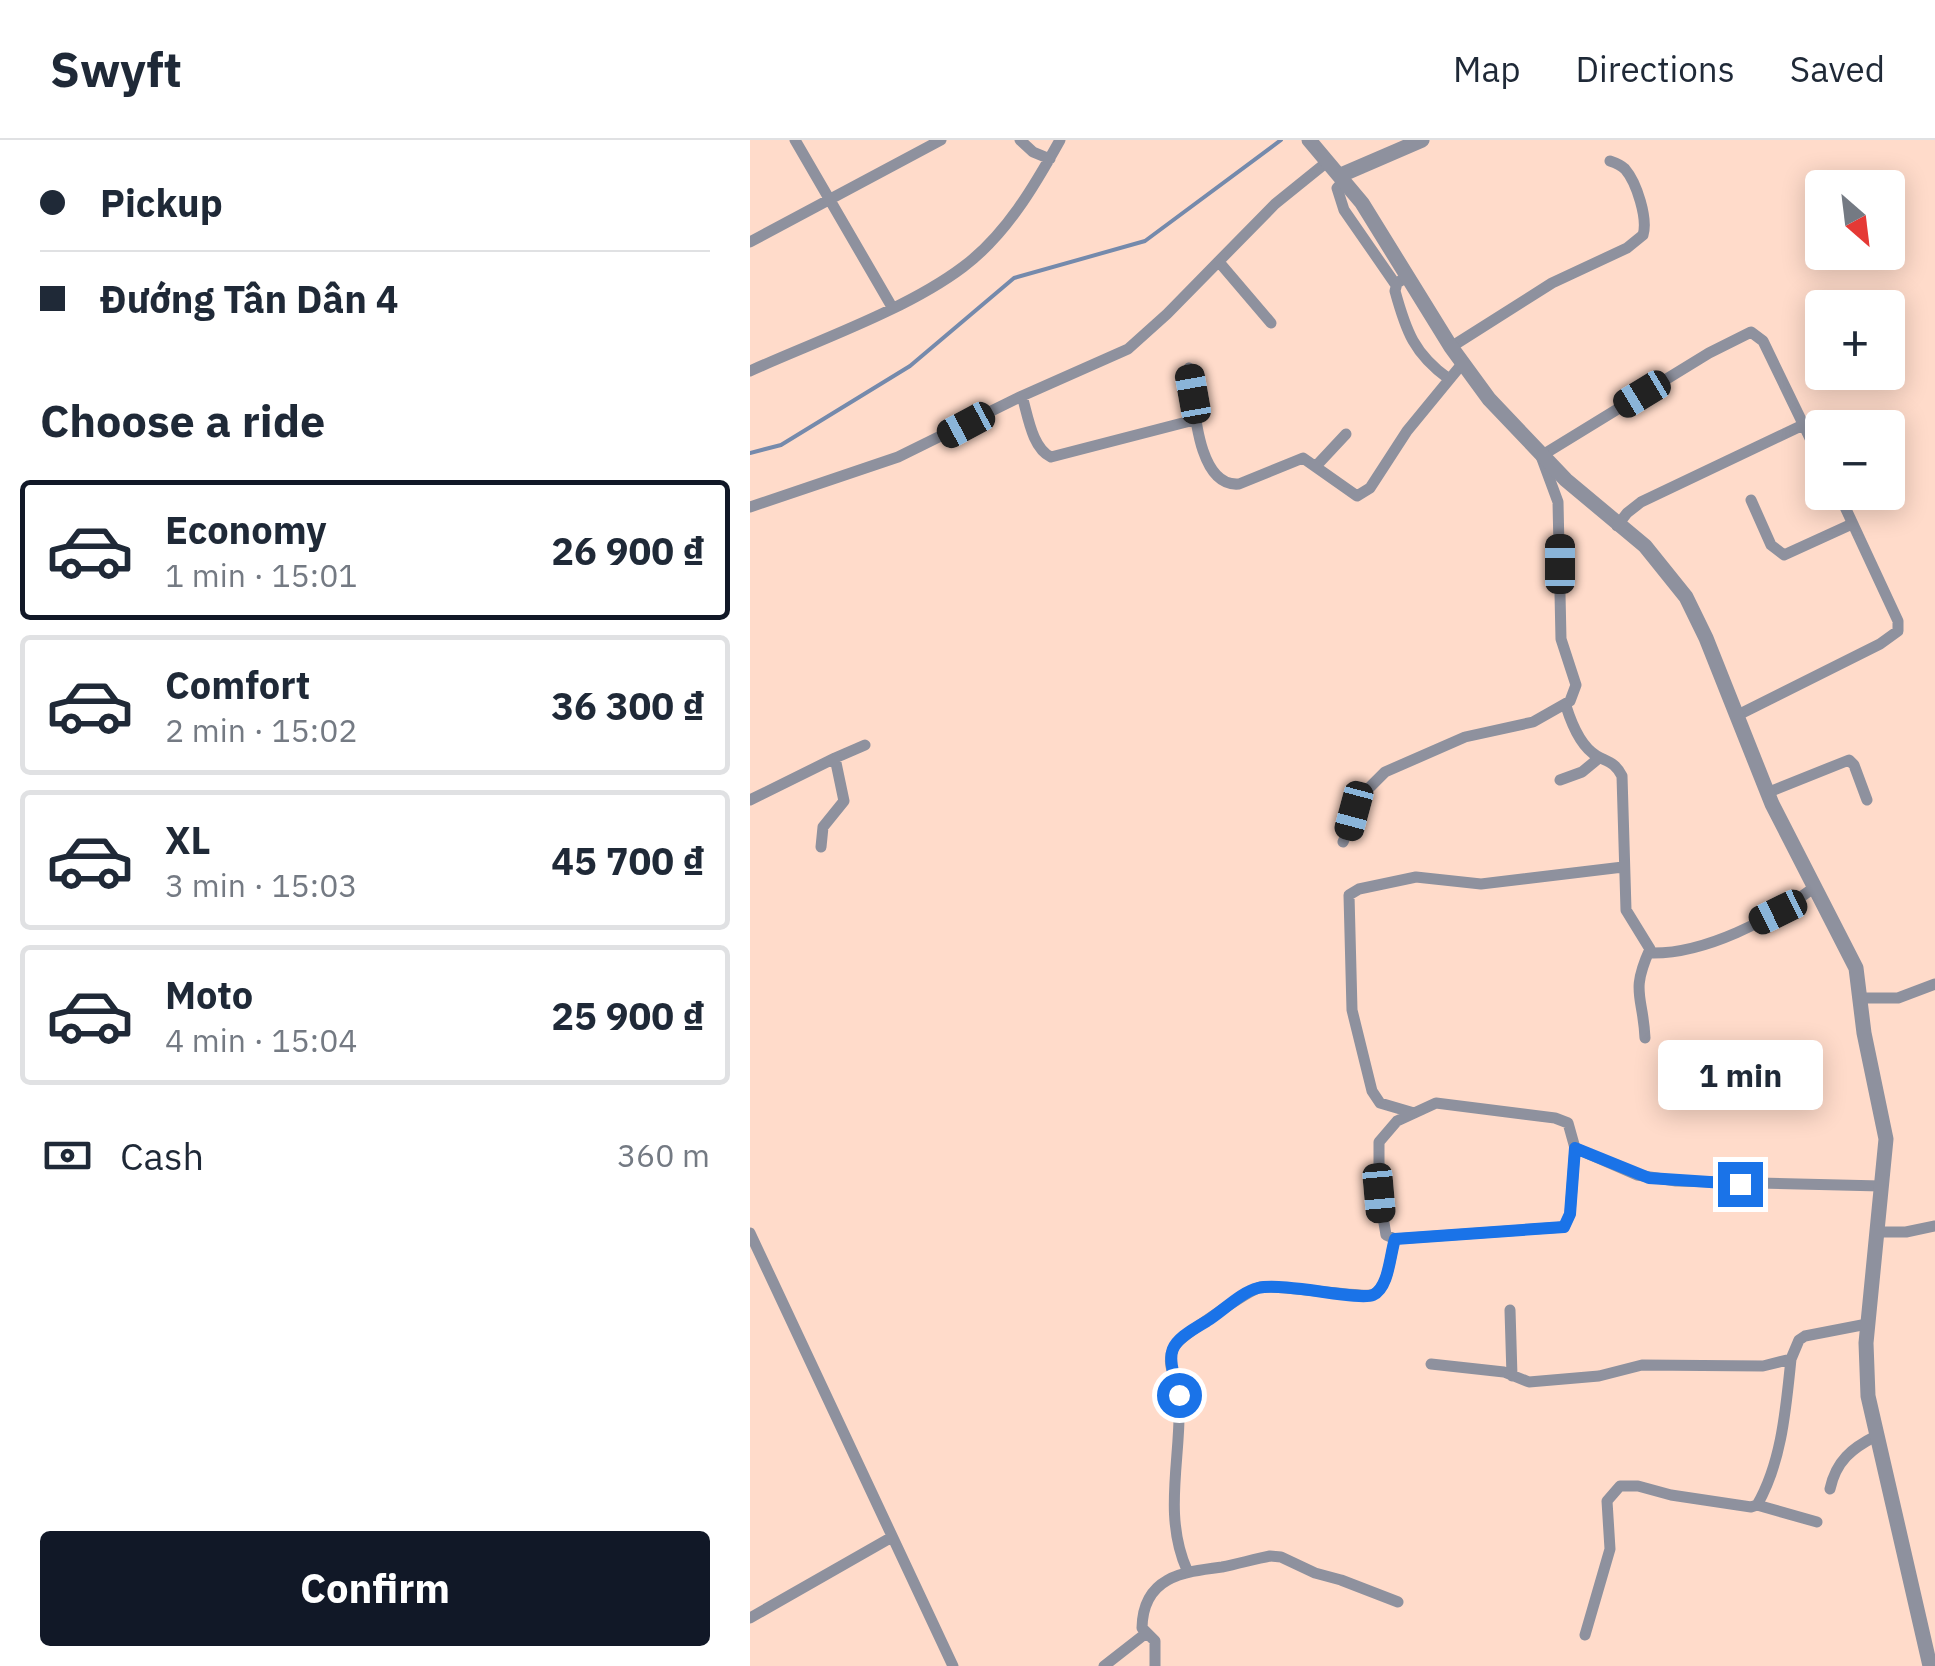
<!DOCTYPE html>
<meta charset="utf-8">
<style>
body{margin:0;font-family:"IBM Plex Sans",sans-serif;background:#f6f6f7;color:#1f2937;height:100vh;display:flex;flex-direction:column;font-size:38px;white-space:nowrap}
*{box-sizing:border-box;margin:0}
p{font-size:32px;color:#747a83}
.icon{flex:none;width:55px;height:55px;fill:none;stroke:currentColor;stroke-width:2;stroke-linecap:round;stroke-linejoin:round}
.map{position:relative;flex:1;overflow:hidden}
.drawer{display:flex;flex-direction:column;background:#fff;width:750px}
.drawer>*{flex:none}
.banner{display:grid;align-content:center;height:220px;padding:0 40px;background:#fff}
.needle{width:65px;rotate:152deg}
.buttons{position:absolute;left:1055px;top:30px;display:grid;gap:20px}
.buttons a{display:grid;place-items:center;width:100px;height:100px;border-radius:10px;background:#fff;box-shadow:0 5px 25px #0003;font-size:50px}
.end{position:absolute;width:45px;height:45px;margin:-22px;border:12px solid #1a73e8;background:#fff;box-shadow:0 0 0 5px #fff}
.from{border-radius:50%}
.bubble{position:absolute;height:70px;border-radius:10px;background:#fff;box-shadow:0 5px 25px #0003;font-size:32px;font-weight:700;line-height:70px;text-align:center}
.car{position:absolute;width:30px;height:60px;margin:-30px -15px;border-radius:12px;box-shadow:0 0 8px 2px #0007;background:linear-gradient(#222 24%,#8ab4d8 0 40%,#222 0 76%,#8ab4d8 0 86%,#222 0)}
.banner b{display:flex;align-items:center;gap:35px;height:95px;font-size:38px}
.banner b+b{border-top:2px solid #e0e1e3}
.banner i{width:25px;height:25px;background:#1f2937}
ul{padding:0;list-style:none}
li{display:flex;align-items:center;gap:30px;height:140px;margin:0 20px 15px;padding:0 20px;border:5px solid #e0e1e3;border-radius:10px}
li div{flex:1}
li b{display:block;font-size:38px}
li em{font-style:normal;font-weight:700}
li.on{border-color:#111827}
li>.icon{width:90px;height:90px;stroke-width:1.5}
h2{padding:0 40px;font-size:45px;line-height:120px}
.pay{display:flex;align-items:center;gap:25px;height:110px;padding:0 40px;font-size:38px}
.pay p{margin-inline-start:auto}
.primary-button{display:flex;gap:20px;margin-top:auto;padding:20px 40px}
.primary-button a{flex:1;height:115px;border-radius:10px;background:#111827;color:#fff;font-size:40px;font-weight:700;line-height:115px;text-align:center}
header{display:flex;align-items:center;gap:60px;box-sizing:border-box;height:140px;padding:0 50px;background:#fff;border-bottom:2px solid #e0e1e3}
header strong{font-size:48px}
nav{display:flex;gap:55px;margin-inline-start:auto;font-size:35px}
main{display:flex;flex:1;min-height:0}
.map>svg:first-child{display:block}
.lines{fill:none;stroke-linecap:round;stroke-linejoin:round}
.stream{stroke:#758aac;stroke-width:4}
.minor{stroke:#8e919e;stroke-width:11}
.tertiary{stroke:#8e919e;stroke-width:15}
.route{stroke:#1a73e8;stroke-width:12}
</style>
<header>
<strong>Swyft</strong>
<nav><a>Map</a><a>Directions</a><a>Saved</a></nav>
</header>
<main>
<section class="drawer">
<div class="banner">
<b><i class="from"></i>Pickup</b>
<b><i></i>Đướng Tân Dân 4</b>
</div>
<h2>Choose a ride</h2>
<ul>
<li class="on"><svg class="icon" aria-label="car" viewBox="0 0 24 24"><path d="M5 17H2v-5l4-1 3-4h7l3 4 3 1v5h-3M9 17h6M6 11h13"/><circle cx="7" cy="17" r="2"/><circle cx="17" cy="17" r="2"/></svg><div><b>Economy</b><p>1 min · 15:01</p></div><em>26 900 ₫</em></li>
<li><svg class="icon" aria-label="car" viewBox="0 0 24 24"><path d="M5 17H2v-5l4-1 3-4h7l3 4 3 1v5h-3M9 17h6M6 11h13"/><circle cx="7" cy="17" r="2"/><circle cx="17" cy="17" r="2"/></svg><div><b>Comfort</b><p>2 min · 15:02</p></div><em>36 300 ₫</em></li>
<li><svg class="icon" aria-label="car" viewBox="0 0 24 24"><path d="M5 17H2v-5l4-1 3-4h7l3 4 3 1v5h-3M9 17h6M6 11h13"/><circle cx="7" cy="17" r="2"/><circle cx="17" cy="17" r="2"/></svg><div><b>XL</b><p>3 min · 15:03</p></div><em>45 700 ₫</em></li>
<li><svg class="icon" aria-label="car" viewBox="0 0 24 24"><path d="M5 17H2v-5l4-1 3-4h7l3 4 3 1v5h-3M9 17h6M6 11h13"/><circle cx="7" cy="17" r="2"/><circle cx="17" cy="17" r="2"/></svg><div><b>Moto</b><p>4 min · 15:04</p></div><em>25 900 ₫</em></li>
</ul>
<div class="pay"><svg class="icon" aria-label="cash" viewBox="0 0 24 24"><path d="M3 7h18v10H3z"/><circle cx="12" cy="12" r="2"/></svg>Cash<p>360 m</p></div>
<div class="primary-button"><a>Confirm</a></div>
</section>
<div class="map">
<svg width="1185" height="1526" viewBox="0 0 1185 1526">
<rect width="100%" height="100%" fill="#ffdbca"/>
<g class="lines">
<!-- stream -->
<path class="stream" d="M0,313l31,-8 129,-79 104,-88 131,-37 136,-101"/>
<!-- minor -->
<path class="minor" d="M45,0l97,167
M270,0l13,12 17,7
M594,40l-7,8 7,22 52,75
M0,102l191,-102
M469,122l52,61
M658,136l-11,7 -2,8c11,40 19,63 54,88
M701,207l101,-64 75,-35 16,-13c5,-16 -6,-52 -18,-66 -4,-4 -9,-6 -15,-8
M439,228c5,32 7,120 50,116l64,-26 54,38 13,-8 37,-57 55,-67
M0,231c66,-30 156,-61 213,-104 43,-32 72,-82 97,-127
M272,256c6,20 10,52 29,61l147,-38
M567,325l29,-31
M1001,360l20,45 13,10 68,-31
M0,367l148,-50 124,-61 106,-47 39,-35 108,-110 52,-42
M867,386l10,-13 14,-11 162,-77
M816,566c5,16 15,41 31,50 11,6 18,6 25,20l4,134 24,39c-20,44 -7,46 -5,89
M988,575l142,-71 18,-13v-10l-60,-129
M85,618l30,-13
M810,640l22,-8 17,-14
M1019,652l80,-32 5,5 13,35
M0,660l85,-42 9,43 -21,26 -2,20
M593,702l22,-50 20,-20 80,-35 68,-15 37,-21 6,-16 -15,-46 -3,-137 -17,-46 168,-103 42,-21 12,9 59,122
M899,813c55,2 123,-34 166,-66
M1111,858h37l37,-14
M686,963l119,15 13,5 7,25 -5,66 -6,13 -169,12 -9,-4 -7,-42v-51l18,-21z
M664,973l-34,-10 -8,-12 -20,-81 -3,-115 10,-6 57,-12 65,7 142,-17
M825,1008l62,27 39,6 205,5
M1127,1092h29l29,-6
M0,1093l203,433
M760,1170l2,66
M681,1224l73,8 25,10 70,-6 43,-11 121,1 28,-7 8,-19 6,-4 62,-12
M1080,1349c6,-28 22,-41 46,-53
M1007,1365l60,17
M437,1430c-25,-56 -5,-114 -8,-173 -1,-19 -15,-31 -5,-50 5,-10 77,-58 87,-60 21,-2 105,12 113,7 15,-7 16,-40 21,-55
M0,1478l142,-81
M835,1495l25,-86 -3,-48 13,-15h18l33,9 80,12 6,-2c25,-43 29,-98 34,-146
M354,1526l41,-32
M405,1526v-25l-13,-13c1,-51 40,-56 80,-61 16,-3 32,-8 48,-11l11,1 34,16 26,7 57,22"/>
<!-- tertiary -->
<path class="tertiary" d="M559,0l53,63 89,144 38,52 77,81 79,66 41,51 20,41 66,166 84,164 8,65 22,106 -20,204 2,53 62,270
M591,35l81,-35"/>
</g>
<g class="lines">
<!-- route -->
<path class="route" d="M429,1255c-12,-45 -15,-49 28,-74 16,-10 34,-29 51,-33 26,-6 101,13 115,7 16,-7 17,-41 22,-56l169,-12 6,-13 5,-66 74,30 91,6"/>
</g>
</svg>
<div class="buttons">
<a><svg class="needle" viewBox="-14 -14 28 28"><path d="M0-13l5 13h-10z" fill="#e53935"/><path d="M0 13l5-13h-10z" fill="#747a83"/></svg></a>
<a>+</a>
<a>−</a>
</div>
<i class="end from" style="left:429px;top:1255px"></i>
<i class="end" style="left:990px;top:1044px"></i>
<div class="bubble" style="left:908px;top:900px;width:165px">1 min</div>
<i class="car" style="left:443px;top:254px;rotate:350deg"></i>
<i class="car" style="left:892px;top:254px;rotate:239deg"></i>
<i class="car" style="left:216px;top:285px;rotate:242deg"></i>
<i class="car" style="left:810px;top:424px;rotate:0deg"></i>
<i class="car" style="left:604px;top:671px;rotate:195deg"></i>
<i class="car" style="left:1028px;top:772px;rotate:244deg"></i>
<i class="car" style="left:629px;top:1053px;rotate:175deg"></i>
</div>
</main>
